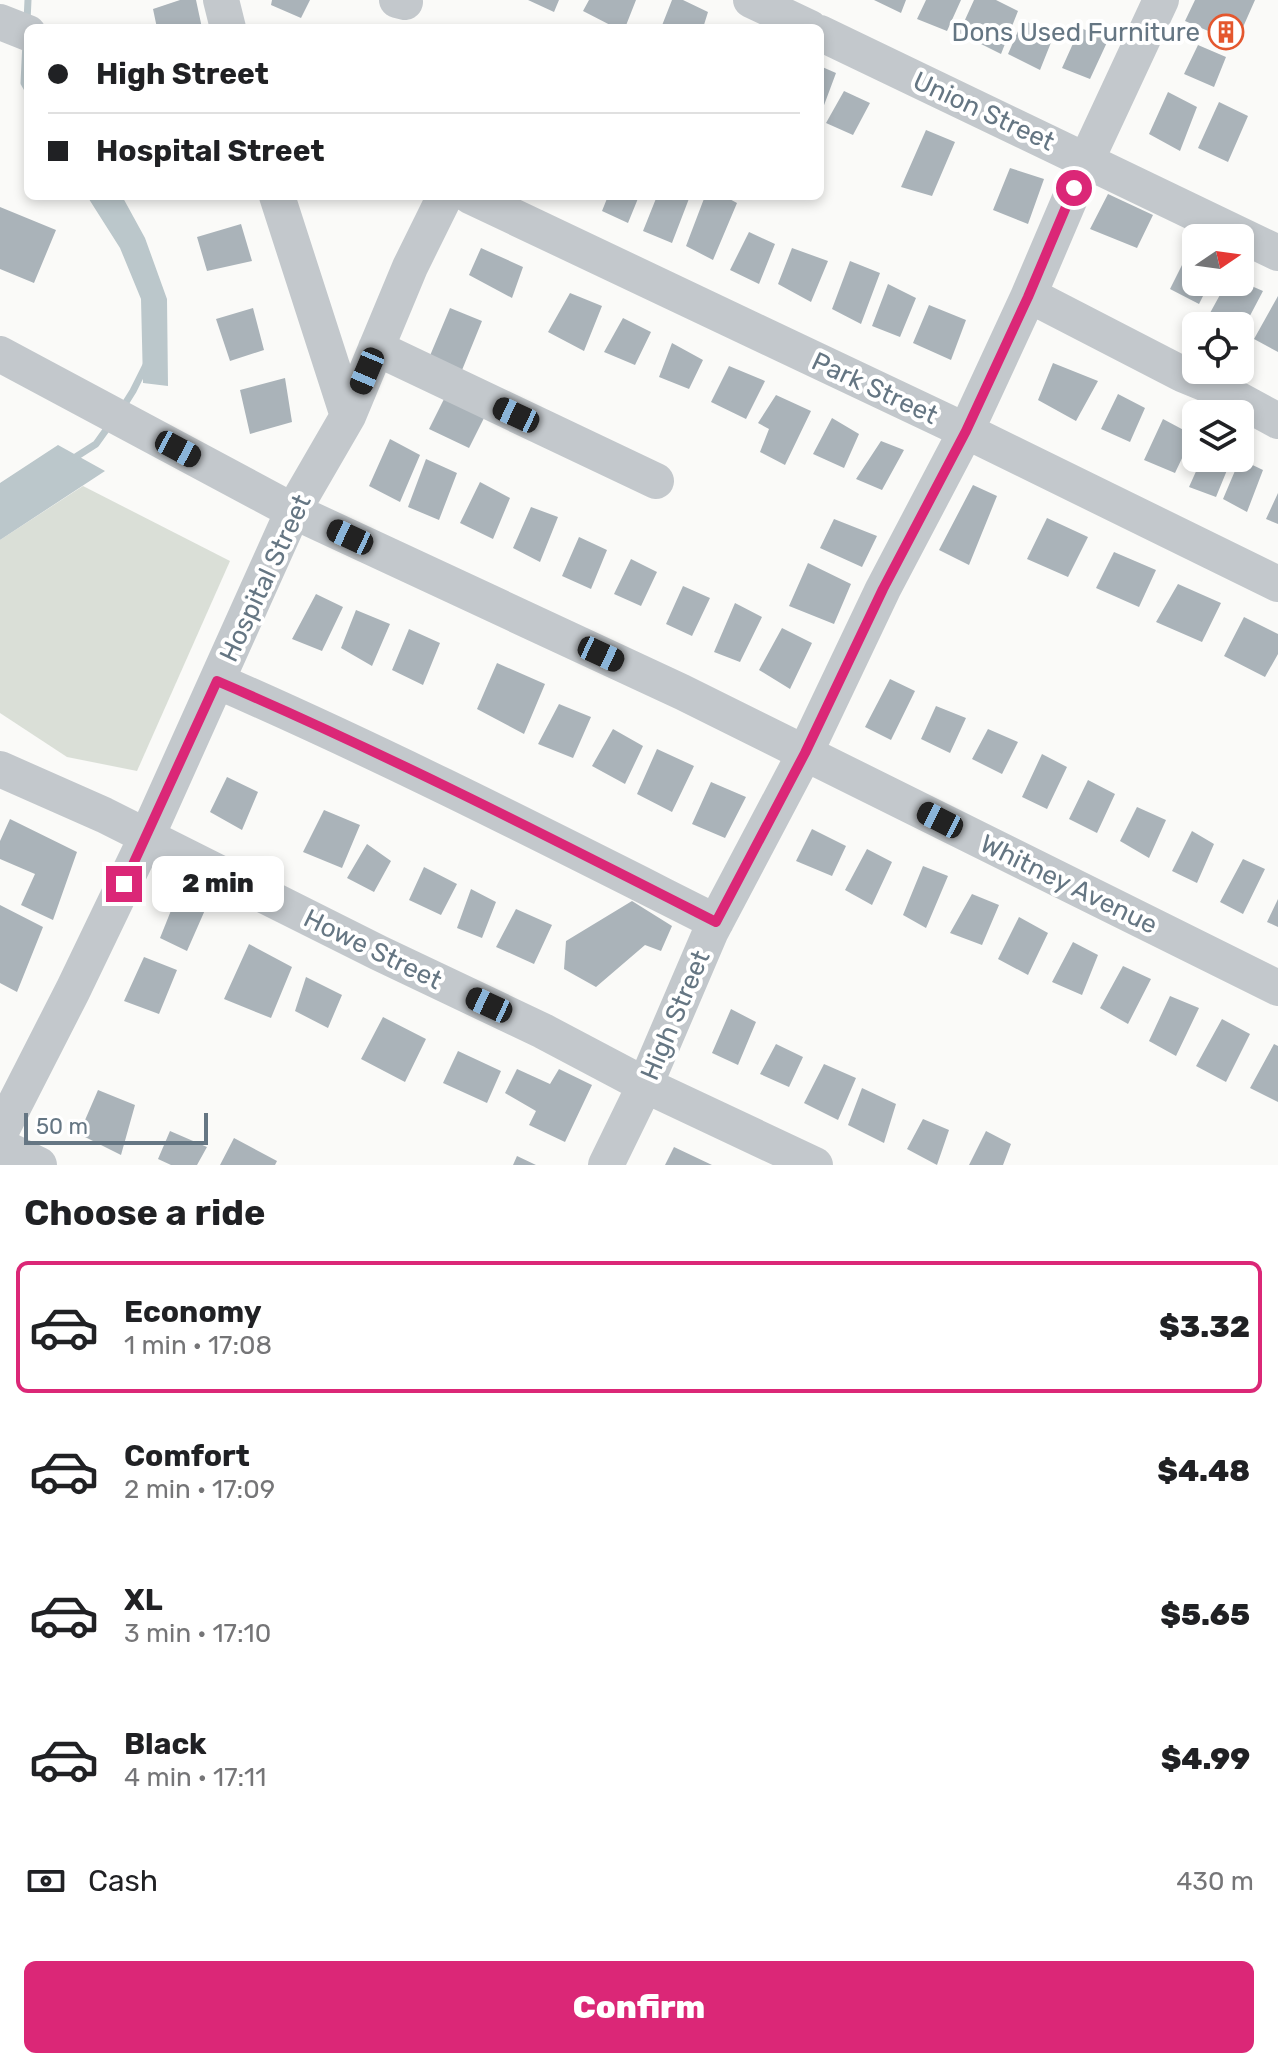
<!DOCTYPE html>
<meta charset="utf-8">
<style>
body{margin:0;font-family:Rubik,sans-serif;background:#f2f2f2;color:#202124;height:100vh;display:flex;flex-direction:column;font-size:30px;white-space:nowrap}
*{box-sizing:border-box;margin:0}
p{font-size:26px;color:#757577}
.icon{flex:none;width:44px;height:44px;fill:none;stroke:currentColor;stroke-width:2;stroke-linecap:round;stroke-linejoin:round}
.map{position:relative;height:1165px;overflow:hidden}
.side{display:flex;flex-direction:column;background:#fff;flex:1}
.side>*{flex:none}
.top-card{position:absolute;left:24px;top:24px;width:800px;height:176px;border-radius:12px;box-shadow:0 4px 12px #0003;display:grid;align-content:center;height:176px;padding:0 24px;background:#fff}
.needle{width:52px;rotate:77deg}
.fabs{position:absolute;left:1182px;top:224px;display:grid;gap:16px}
.fabs a{display:grid;place-items:center;width:72px;height:72px;border-radius:12px;background:#fff;box-shadow:0 4px 12px #0003;font-size:40px}
.scale{position:absolute;left:24px;bottom:20px;width:184px;box-sizing:border-box;padding-left:8px;border:4px solid #657683;border-top:0;font-size:22px;line-height:28px;white-space:nowrap;color:#657683;-webkit-text-stroke:6px #fff;paint-order:stroke}
.end{position:absolute;width:36px;height:36px;margin:-18px;border:10px solid #db2777;background:#fff;box-shadow:0 0 0 4px #fff}
.from{border-radius:50%}
.bubble{position:absolute;height:56px;border-radius:12px;background:#fff;box-shadow:0 4px 12px #0003;font-size:26px;font-weight:800;line-height:56px;text-align:center}
.car{position:absolute;width:24px;height:48px;margin:-24px -12px;border-radius:10px;box-shadow:0 0 6px 2px #0007;background:linear-gradient(#222 24%,#8ab4d8 0 40%,#222 0 76%,#8ab4d8 0 86%,#222 0)}
.top-card b{display:flex;align-items:center;gap:28px;height:76px;font-size:30px}
.top-card b+b{border-top:2px solid #e0e0e0}
.top-card i{width:20px;height:20px;background:#202124}
ul{padding:0;list-style:none}
li{display:flex;align-items:center;gap:24px;height:132px;margin:0 16px 12px;padding:0 8px;border:4px solid transparent;border-radius:12px}
li div{flex:1}
li b{display:block;font-size:30px}
li em{font-style:normal;font-weight:800}
li.selected{border-color:#db2777}
li>.icon{width:72px;height:72px;stroke-width:1.5}
h2{padding:0 24px;font-size:36px;line-height:96px}
.pay{display:flex;align-items:center;gap:20px;height:88px;padding:0 24px;font-size:30px}
.pay p{margin-inline-start:auto}
.cta{display:flex;gap:16px;margin-top:auto;padding:16px 24px}
.cta a{flex:1;height:92px;border-radius:12px;background:#db2777;color:#fff;font-size:32px;font-weight:800;line-height:92px;text-align:center}
.map>svg:first-child{display:block}
.green{fill:#dadfd7}
.water{fill:#bbc7cb}
.lines{fill:none;stroke-linecap:round;stroke-linejoin:round}
.stream{stroke:#bbc7cb;stroke-width:7}
.building{fill:#aab3b9}
.minor{stroke:#c3c8cc;stroke-width:36}
.route{stroke:#db2777;stroke-width:10}
.labels{text-anchor:middle;stroke-width:8;stroke-linejoin:round;paint-order:stroke}
.poi-label{font-size:26px;fill:#657683;stroke:#fff;text-anchor:end}
.street-label{font-size:26px;fill:#657683;stroke:#fff}
</style>
<div class="map">
<svg width="1278" height="1165" viewBox="0 0 1278 1165">
<rect width="100%" height="100%" fill="#fafaf8"/>
<!-- green -->
<path class="green" d="M83,486l147,75 -93,210 -70,-14 -67,-44v-173z"/>
<!-- water -->
<path class="water" d="M87,196h35l23,42 22,61 1,87 -25,-3 -2,-84 -21,-51z
M58,445l47,26 -105,69v-57z"/>
<g class="lines">
<!-- stream -->
<path class="stream" d="M27,21l1,-21
M26,42l-2,41 4,7
M123,407l10,-16 13,-26
M71,460l25,-16 15,-21"/>
</g>
<!-- building -->
<path class="building" d="M180,0h16l6,28h-45l-4,-19z
M272,0h38l-9,18 -30,-13z
M528,0h31l-5,12z
M589,0h47l-11,28h-9l-33,-17z
M672,0h11l25,12 -5,16h-42z
M874,0h32l-5,13z
M926,0h35l-14,31 -30,-12z
M974,0h22l22,11 -17,43 -42,-21z
M1195,0h60l-19,43 -51,-22z
M1023,20l31,15 -14,35 -32,-16z
M1080,28l29,10 -19,41 -28,-11z
M1198,45l28,12 -12,30 -30,-13z
M820,66l16,7 -16,43z
M844,91l26,12 -17,32 -27,-12z
M1168,92l29,15 -17,44 -31,-17z
M1219,102l29,14 -20,46 -30,-14z
M926,130l29,12 -23,54 -31,-9z
M1010,168l34,11 -16,45 -35,-14z
M1108,194l45,21 -16,33 -47,-19z
M608,196h31l-11,27 -26,-12z
M657,196h33l-18,47 -29,-12z
M705,196h19l13,7 -24,57 -27,-14z
M0,207l56,23 -22,53 -34,-14z
M241,224l11,37 -45,10 -10,-34z
M749,232l26,12 -16,40 -29,-14z
M481,248l42,19 -11,31 -43,-23z
M792,248l36,13 -17,41 -33,-18z
M1187,255l9,4v23h14l-11,22 -29,-15z
M850,261l30,12 -19,51 -29,-15z
M1240,281l23,10 -20,38 -3,-3h-4l-26,-13 17,-31z
M888,284l28,14 -16,39 -28,-11z
M570,293l32,13 -18,45 -36,-19z
M1278,296v56l-24,-13z
M929,305l37,15 -15,40 -38,-17z
M253,308l11,42 -34,11 -14,-42z
M450,308l32,13 -22,54 -31,-17z
M623,318l28,14 -16,33 -31,-13z
M672,343l31,17 -14,29 -30,-12z
M1053,363l45,18 -22,40 -38,-21z
M729,366l36,15 -19,38 -35,-17z
M285,378l7,44 -42,12 -10,-44z
M1118,394l27,14 -15,34 -29,-13z
M776,395l35,16 -26,54 -25,-13 9,-23 -11,-6z
M445,397l40,19 -16,32 -40,-19z
M832,418l27,16 -15,34 -31,-14z
M1163,419l30,16 -18,38 -31,-13z
M390,439l30,16 -20,47 -31,-16z
M881,441l23,9 -22,40 -26,-11z
M1202,458h30l-16,39 -27,-10z
M426,459l31,14 -18,47 -31,-13z
M1240,459l23,11 -16,42 -24,-13z
M480,482l30,16 -17,41 -33,-16z
M973,485l24,11 -28,69 -30,-15z
M1278,493v31l-12,-5z
M531,507l27,10 -18,45 -27,-14z
M1047,518l41,19 -20,40 -41,-18z
M834,519l43,17 -15,31 -42,-19z
M579,537l28,13 -16,39 -29,-13z
M1114,552l42,18 -17,37 -43,-19z
M631,559l26,13 -16,34 -27,-12z
M808,563l43,21 -17,40 -45,-18z
M1178,584l43,19 -19,39 -46,-20z
M683,586l27,12 -18,38 -26,-12z
M316,594l27,13 -21,44 -30,-12z
M735,603l27,14 -22,45 -26,-10z
M356,610l34,14 -18,42 -31,-18z
M1244,617l34,17v20l-13,23 -41,-21z
M782,628l30,15 -22,46 -31,-19z
M409,629l31,14 -17,42 -31,-15z
M497,663l48,21 -21,50 -47,-25z
M890,679l25,12 -24,49 -26,-13z
M559,704l32,13 -18,41 -35,-14z
M936,706l30,12 -16,35 -29,-14z
M613,729l30,17 -18,38 -33,-18z
M988,729l30,13 -16,32 -30,-15z
M657,749l37,17 -22,46 -35,-18z
M1042,754l25,13 -20,42 -25,-12z
M227,777l31,15 -16,38 -32,-18z
M1088,780l27,14 -18,39 -28,-14z
M711,782l35,15 -21,41 -33,-14z
M1137,807l29,13 -17,38 -29,-17z
M324,810l36,15 -18,43 -39,-16z
M10,819l67,33 -24,68 -32,-15 14,-31 -35,-15v-18z
M812,829l34,17 -14,30 -36,-15z
M1192,831l22,13 -17,39 -25,-12z
M367,844l24,17 -17,31 -27,-14z
M867,849l25,13 -20,43 -27,-15z
M1243,859l22,10 -22,45 -23,-12z
M923,866l25,10 -22,52 -23,-13z
M424,867l33,17 -16,31 -32,-15z
M471,889l25,13 -14,36 -25,-10z
M972,894l27,11 -17,40 -32,-12z
M176,898l29,12 -18,41 -27,-13z
M1278,899v28l-11,-5z
M632,901l40,25 -11,25 -16,-6 -49,42 -32,-18 2,-28z
M0,905l43,22 -26,65 -17,-9z
M516,909l36,16 -18,39 -38,-17z
M1019,917l29,16 -20,42 -30,-16z
M1073,942l25,13 -16,40 -30,-13z
M249,944l43,23 -21,51 -47,-19z
M144,957l33,13 -18,44 -35,-13z
M1123,966l28,13 -23,45 -28,-16z
M306,977l36,18 -14,33 -33,-17z
M1170,996l29,12 -23,48 -27,-15z
M731,1009l25,13 -18,43 -26,-12z
M383,1017l43,22 -21,43 -44,-23z
M1222,1019l28,15 -24,48 -30,-16z
M776,1044l27,13 -14,30 -29,-13z
M1274,1044l4,2v56l-28,-14z
M458,1051l43,20 -14,32 -44,-20z
M824,1064l32,14 -18,42 -34,-17z
M517,1069l33,15 9,-15 33,16 -27,57 -36,-17 7,-14 -31,-18z
M862,1088l34,16 -12,39 -36,-18z
M98,1090l37,15 -14,50 -42,-21z
M923,1119l26,11 -12,35 -30,-16z
M170,1131l37,16 -10,18h-26l-13,-6z
M986,1131l25,13 -8,21h-34z
M234,1138l43,23 -2,4h-55z
M674,1147l38,18h-47z
M517,1156l19,9h-23z"/>
<g class="lines">
<!-- minor -->
<path class="minor" d="M221,0l7,28
M397,0l8,2
M751,0l59,28
M0,22l28,11
M820,33l458,220
M277,196l71,220
M470,196l496,235 312,153
M1029,295l153,79 39,16 57,31
M376,348l280,133
M0,354l293,157 389,181 596,296
M217,681c170,74 334,158 499,241
M0,769l104,46 275,138 164,78 102,54 170,80
M0,1133l73,-143 74,-154 146,-325 55,-95 62,-149 35,-71
M0,1146l39,19
M606,1165l39,-80 66,-154 94,-178 78,-164 83,-158 62,-134 58,-136 75,-161"/>
</g>
<g class="lines">
<!-- route -->
<path class="route" d="M124,884l93,-203c170,73 334,157 499,241l89,-169 78,-164 83,-158 62,-134 46,-109"/>
</g>
<!-- icons -->
<defs>
<g id="building-ring" transform="scale(1.8)"><circle r="9.5" fill="#fff" stroke="#e4572e" stroke-width="1.5"/><path d="M-4-6H4V6H1V3H-1V6H-4ZM-2.5-4.3h1.7v1.8h-1.7ZM.8-4.3h1.7v1.8H.8ZM-2.5-1h1.7V.8h-1.7ZM.8-1h1.7V.8H.8Z" fill="#e4572e"/></g>
</defs>
<g fill-rule="evenodd">
<use href="#building-ring" x="1226" y="32"/>
</g>
<g class="labels">
<!-- poi labels -->
<g class="poi-label">
<text x="1200" y="41">Dons Used Furniture</text>
</g>
<!-- street labels -->
<g class="street-label">
<text transform="translate(984 111) rotate(25)" y="9">Union Street</text>
<text transform="translate(875 388) rotate(25)" y="9">Park Street</text>
<text transform="translate(265 578) rotate(-65)" y="9">Hospital Street</text>
<text transform="translate(1069 884) rotate(26)" y="9">Whitney Avenue</text>
<text transform="translate(373 949) rotate(26)" y="9">Howe Street</text>
<text transform="translate(675 1015) rotate(-67)" y="9">High Street</text>
</g>
</g>
</svg>
<div class="fabs">
<a><svg class="needle" viewBox="-14 -14 28 28"><path d="M0-13l5 13h-10z" fill="#e53935"/><path d="M0 13l5-13h-10z" fill="#757577"/></svg></a>
<a><svg class="icon" aria-label="locate" viewBox="0 0 24 24"><circle cx="12" cy="12" r="6"/><path d="M12 2v4M12 18v4M2 12h4M18 12h4"/></svg></a>
<a><svg class="icon" aria-label="layers" viewBox="0 0 24 24"><path d="M12 4l9 5-9 5-9-5zM3 14l9 5 9-5"/></svg></a>
</div>
<div class="scale">50 m</div>
<i class="end from" style="left:1074px;top:188px"></i>
<i class="end" style="left:124px;top:884px"></i>
<div class="bubble" style="left:152px;top:856px;width:132px">2 min</div>
<i class="car" style="left:367px;top:371px;rotate:203deg"></i>
<i class="car" style="left:516px;top:415px;rotate:295deg"></i>
<i class="car" style="left:178px;top:449px;rotate:118deg"></i>
<i class="car" style="left:350px;top:537px;rotate:295deg"></i>
<i class="car" style="left:601px;top:654px;rotate:115deg"></i>
<i class="car" style="left:940px;top:820px;rotate:297deg"></i>
<i class="car" style="left:489px;top:1005px;rotate:295deg"></i>
<div class="top-card">
<b><i class="from"></i>High Street</b>
<b><i></i>Hospital Street</b>
</div>
</div>
<section class="side">
<h2>Choose a ride</h2>
<ul>
<li class="selected"><svg class="icon" aria-label="car" viewBox="0 0 24 24"><path d="M5 17H2v-5l4-1 3-4h7l3 4 3 1v5h-3M9 17h6M6 11h13"/><circle cx="7" cy="17" r="2"/><circle cx="17" cy="17" r="2"/></svg><div><b>Economy</b><p>1 min · 17:08</p></div><em>$3.32</em></li>
<li><svg class="icon" aria-label="car" viewBox="0 0 24 24"><path d="M5 17H2v-5l4-1 3-4h7l3 4 3 1v5h-3M9 17h6M6 11h13"/><circle cx="7" cy="17" r="2"/><circle cx="17" cy="17" r="2"/></svg><div><b>Comfort</b><p>2 min · 17:09</p></div><em>$4.48</em></li>
<li><svg class="icon" aria-label="car" viewBox="0 0 24 24"><path d="M5 17H2v-5l4-1 3-4h7l3 4 3 1v5h-3M9 17h6M6 11h13"/><circle cx="7" cy="17" r="2"/><circle cx="17" cy="17" r="2"/></svg><div><b>XL</b><p>3 min · 17:10</p></div><em>$5.65</em></li>
<li><svg class="icon" aria-label="car" viewBox="0 0 24 24"><path d="M5 17H2v-5l4-1 3-4h7l3 4 3 1v5h-3M9 17h6M6 11h13"/><circle cx="7" cy="17" r="2"/><circle cx="17" cy="17" r="2"/></svg><div><b>Black</b><p>4 min · 17:11</p></div><em>$4.99</em></li>
</ul>
<div class="pay"><svg class="icon" aria-label="cash" viewBox="0 0 24 24"><path d="M3 7h18v10H3z"/><circle cx="12" cy="12" r="2"/></svg>Cash<p>430 m</p></div>
<div class="cta"><a>Confirm</a></div>
</section>
